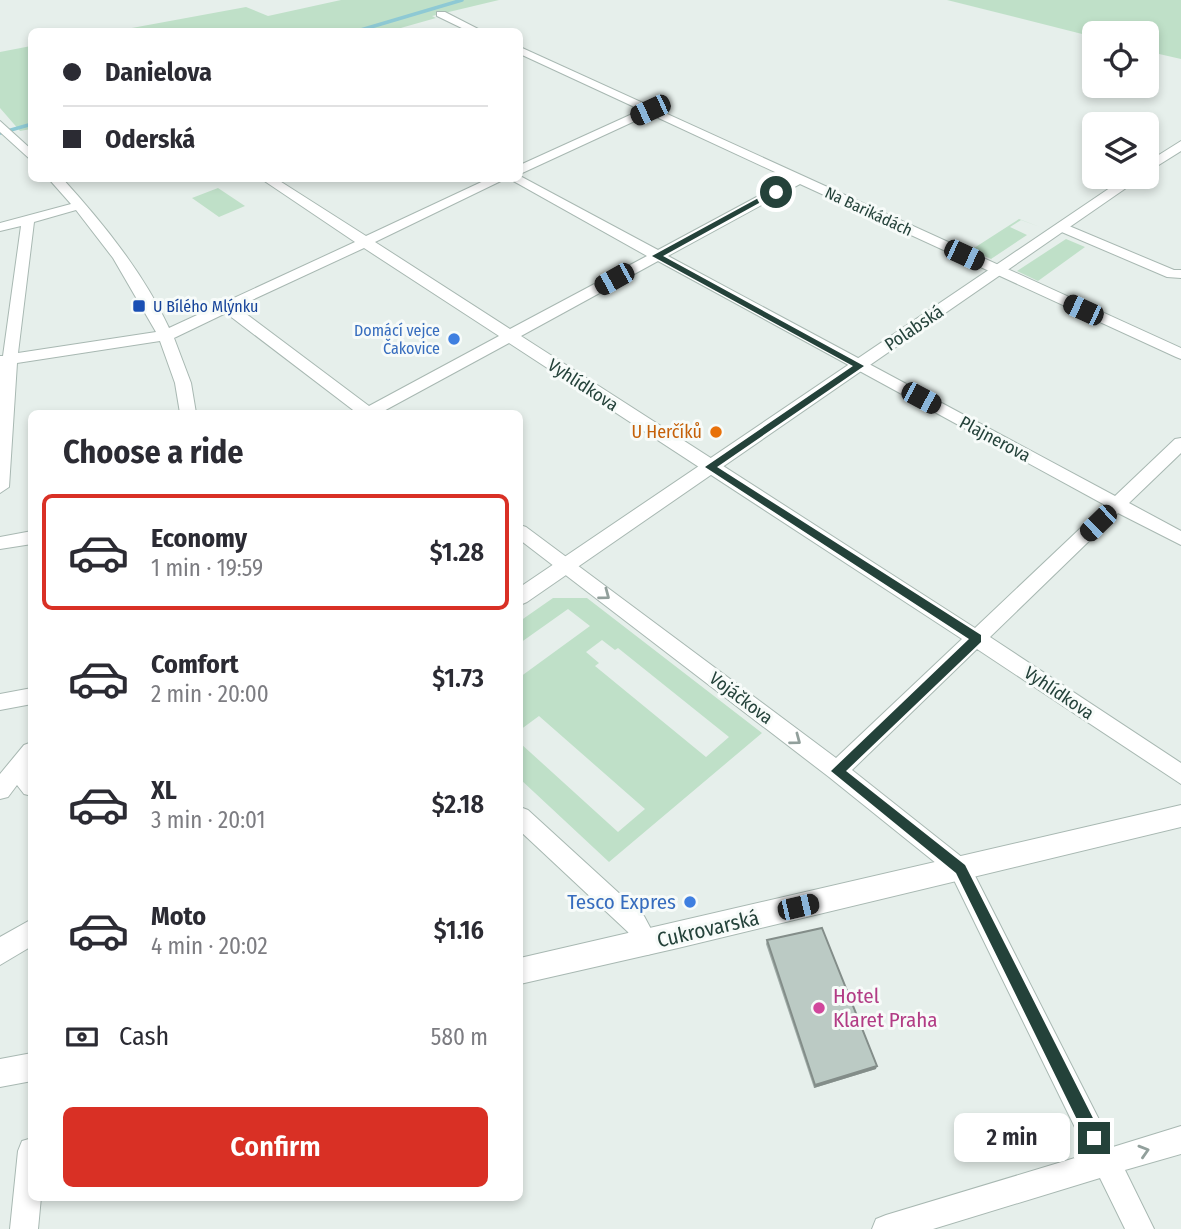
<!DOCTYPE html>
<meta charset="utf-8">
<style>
body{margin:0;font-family:"Fira Sans Condensed",sans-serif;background:#f2f2f3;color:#2b2b33;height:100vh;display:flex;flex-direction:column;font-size:26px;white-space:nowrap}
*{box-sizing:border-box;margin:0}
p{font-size:23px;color:#7c7c81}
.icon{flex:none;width:38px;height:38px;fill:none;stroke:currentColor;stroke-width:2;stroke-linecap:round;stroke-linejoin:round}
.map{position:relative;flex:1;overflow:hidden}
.panel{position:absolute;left:28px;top:410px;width:495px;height:791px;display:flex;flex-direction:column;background:#fff;border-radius:10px;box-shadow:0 4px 10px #0003}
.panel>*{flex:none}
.banner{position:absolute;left:28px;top:28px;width:495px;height:154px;border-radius:10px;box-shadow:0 4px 10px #0003;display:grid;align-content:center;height:154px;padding:0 35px;background:#fff}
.buttons{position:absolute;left:1082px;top:21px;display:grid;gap:14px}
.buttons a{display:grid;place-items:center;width:77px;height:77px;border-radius:10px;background:#fff;box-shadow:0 4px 10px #0003;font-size:35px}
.end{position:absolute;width:32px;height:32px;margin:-16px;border:9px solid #24423a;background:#fff;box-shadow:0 0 0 4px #fff}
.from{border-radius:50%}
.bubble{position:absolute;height:49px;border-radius:10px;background:#fff;box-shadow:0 4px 10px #0003;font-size:23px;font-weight:600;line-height:49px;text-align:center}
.car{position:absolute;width:21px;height:42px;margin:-21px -10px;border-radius:9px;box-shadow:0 0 5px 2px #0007;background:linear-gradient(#222 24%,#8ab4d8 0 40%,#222 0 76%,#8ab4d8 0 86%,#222 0)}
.banner b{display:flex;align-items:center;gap:24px;height:66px;font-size:26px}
.banner b+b{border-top:2px solid #e1e1e2}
.banner i{width:18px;height:18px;background:#2b2b33}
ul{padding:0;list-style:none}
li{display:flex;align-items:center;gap:21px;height:116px;margin:0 14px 10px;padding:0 21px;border:4px solid transparent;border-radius:10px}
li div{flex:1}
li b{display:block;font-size:26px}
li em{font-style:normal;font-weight:600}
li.active{border-color:#d93025}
li>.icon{width:63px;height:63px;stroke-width:1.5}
h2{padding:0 35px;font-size:32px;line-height:84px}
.pay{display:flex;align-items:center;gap:18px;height:77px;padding:0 35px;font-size:26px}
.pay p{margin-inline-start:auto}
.cta{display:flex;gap:14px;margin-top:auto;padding:14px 35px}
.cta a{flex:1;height:80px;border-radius:10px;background:#d93025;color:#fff;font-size:28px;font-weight:600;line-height:80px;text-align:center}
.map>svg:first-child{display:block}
.green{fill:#bfe0c8;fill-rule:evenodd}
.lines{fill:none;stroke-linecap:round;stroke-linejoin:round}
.stream{stroke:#8ec9d4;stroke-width:3.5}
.minor-casing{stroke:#a8b8b2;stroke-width:2}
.tertiary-casing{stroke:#a8b8b2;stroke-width:2}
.minor{fill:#fff;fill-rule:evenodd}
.tertiary{fill:#fff;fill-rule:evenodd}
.wall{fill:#a1aea9}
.shaded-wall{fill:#838d89}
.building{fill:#bbcac4;stroke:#838d89;stroke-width:2}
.oneway{stroke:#92a09c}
.route{fill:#24423a}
.transit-dot{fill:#1a4fb4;stroke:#f7fbf9;stroke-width:2.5}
.shop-dot{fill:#3f7fe0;stroke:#f7fbf9;stroke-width:2.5}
.food-dot{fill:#e8710a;stroke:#f7fbf9;stroke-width:2.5}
.hotel-dot{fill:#d1479c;stroke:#f7fbf9;stroke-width:2.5}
.labels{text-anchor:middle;stroke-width:6;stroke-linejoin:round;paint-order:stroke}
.far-street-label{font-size:16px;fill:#24423a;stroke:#f7fbf9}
.far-transit-label{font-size:16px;fill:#164399;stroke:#f7fbf9;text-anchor:start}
.far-shop-label{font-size:16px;fill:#366cbe;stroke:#f7fbf9;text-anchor:end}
.street-label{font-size:18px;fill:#24423a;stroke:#f7fbf9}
.food-label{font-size:18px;fill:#c56008;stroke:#f7fbf9;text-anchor:end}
.near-shop-label{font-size:21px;fill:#366cbe;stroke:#f7fbf9;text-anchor:end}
.near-street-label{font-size:21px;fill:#24423a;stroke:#f7fbf9}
.near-hotel-label{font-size:21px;fill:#b23c85;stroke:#f7fbf9;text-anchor:start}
</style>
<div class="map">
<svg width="1181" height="1229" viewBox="0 0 1181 1229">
<rect width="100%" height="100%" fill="#e6efeb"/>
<!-- green -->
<path class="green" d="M341,0h158l-67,16 4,2 -46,13 -280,1 136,-25 22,9z
M947,0h234v59l-35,-8v-18h-52v4z
M31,46v83l-11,2 -20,-23v-56z
M218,188l27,18 -26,11 -27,-19z
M1019,219l21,8 -19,-7 -11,7 17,8 -36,24 -20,-9z
M1066,239l19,8 -47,34 -21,-10z
M553,598h34l175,135 -153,129 -89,-83v-36l98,89 27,-23 -106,-93 -19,14v-53l70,-51 -22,-17 -48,34v-22zM602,640l13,10 3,-2 5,4 106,85 -23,20 -111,-91 4,-3 -13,-11z"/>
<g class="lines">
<!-- stream -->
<path class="stream" d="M354,32l108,-32
M0,133l32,-9"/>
<!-- minor casing -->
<g class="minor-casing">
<path id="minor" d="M437,12h8l39,20h-14l-33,-16z
M520,47l661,301v11l-5,-2 -376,-173 -132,72 447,240 60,-57 6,-1v15l-52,50 52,28v14l-63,-32 -128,124 191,126v21l-204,-135 -125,121 116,92 145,285 68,-21v28l-56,16 29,59h-29l-25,-51 -167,51h-61l4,-10 10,-4 202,-61 -136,-278 -123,-99 -309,-237v-15l6,2 310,231 126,-119 -453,-296 -129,70h-23l-131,-100 -52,25 17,45 5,30h-16l-5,-30 -15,-42 -143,22 -8,124 -9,6v-137h3l18,-130 -21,5v-8l71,-19 -23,-26h14c40,44 81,94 107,150l186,-86 -95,-64h15l91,58 124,-58h17l-132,64 135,87 137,-73 -139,-78h12v-2l138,74 132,-71 -140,-65 -130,60v-9l121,-55 -121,-56zM76,210l37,48 43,74 -138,21 16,-131zM364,248l135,88 -130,70 -132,-99zM658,261l447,244 -130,123 -454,-292z
M0,121l32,29v11l-32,-29z
M1062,223l112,47h7v8l-14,-1 -110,-47v-6z
M32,531v13l-32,5v-12z
M32,688v16l-32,6v-16z
M32,742v54l-8,-2 -7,-9 -9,12 -8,2v-25l24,-29z
M520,807l8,3 116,106 15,28 -3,8 -9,3 -9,-3 -10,-20 -108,-101z
M32,1138v59h9l-3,32h-28l8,-78 4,-10z"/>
</g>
<!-- tertiary casing -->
<g class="tertiary-casing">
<path id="tertiary" d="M1181,141v10l-35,22v-10z
M1126,177h16l-615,425 -7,3v-18z
M1181,805v22l-503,121 -158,36v-26z
M32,919v27l-32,19v-28z
M32,1053v28l-32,6v-28z"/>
</g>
<!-- minor -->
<use href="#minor" class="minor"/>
<!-- tertiary -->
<use href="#tertiary" class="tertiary"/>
</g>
<!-- wall -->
<path class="wall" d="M767,940l109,129 -62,19 -48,-144z"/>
<!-- shaded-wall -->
<path class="shaded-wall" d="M877,1066l-1,3 -62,19 1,-3z"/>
<!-- building -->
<path class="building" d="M822,928l55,138 -62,19 -48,-145z"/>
<!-- one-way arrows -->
<defs><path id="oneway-chevron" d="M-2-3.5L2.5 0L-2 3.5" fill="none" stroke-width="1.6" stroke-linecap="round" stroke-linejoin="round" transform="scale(1.75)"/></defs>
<g class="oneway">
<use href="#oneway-chevron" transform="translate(605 595) rotate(37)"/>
<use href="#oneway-chevron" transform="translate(796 740) rotate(37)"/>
<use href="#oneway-chevron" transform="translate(1144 1151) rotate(-17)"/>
</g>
<!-- route -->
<path class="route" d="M773,190l6,2 -116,64 201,110 -147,101 264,168v7l-135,129 119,94 135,267 2,6 -2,6 -6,2 -5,-2 -133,-271 -125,-102 138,-132 -264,-172 148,-101 -201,-110z"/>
<!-- markers -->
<rect class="transit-dot" x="132" y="299" width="14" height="14" rx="3.5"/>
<g class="shop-dot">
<circle cx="454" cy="339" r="7"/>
<circle cx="690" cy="902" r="7"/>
</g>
<circle class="food-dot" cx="716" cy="432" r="7"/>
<circle class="hotel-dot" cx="819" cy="1008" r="7"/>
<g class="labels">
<!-- far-street labels -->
<g class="far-street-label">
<text transform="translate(869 211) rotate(25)" y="6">Na Barikádách</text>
</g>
<!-- far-transit labels -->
<g class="far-transit-label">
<text x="153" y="312">U Bílého Mlýnku</text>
</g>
<!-- far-shop labels -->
<g class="far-shop-label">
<text x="440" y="336">Domácí vejce<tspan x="440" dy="18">Čakovice</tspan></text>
</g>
<!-- street labels -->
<g class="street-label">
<text transform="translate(914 328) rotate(-34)" y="6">Polabská</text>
<text transform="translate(583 385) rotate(33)" y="6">Vyhlídkova</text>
<text transform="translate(995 439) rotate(28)" y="6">Plajnerova</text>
<text transform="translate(1059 693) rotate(34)" y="6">Vyhlídkova</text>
<text transform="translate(741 698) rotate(37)" y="6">Vojáčkova</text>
</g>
<!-- food labels -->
<g class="food-label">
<text x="702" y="438">U Herčíků</text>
</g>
<!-- near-shop labels -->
<g class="near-shop-label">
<text x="676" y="909">Tesco Expres</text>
</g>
<!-- near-street labels -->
<g class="near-street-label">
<text transform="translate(708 929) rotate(-13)" y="7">Cukrovarská</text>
</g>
<!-- near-hotel labels -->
<g class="near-hotel-label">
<text x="833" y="1003">Hotel<tspan x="833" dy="24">Klaret Praha</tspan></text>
</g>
</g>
</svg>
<div class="buttons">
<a><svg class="icon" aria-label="locate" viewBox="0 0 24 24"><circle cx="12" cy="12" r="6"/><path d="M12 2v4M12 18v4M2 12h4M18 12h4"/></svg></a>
<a><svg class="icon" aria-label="layers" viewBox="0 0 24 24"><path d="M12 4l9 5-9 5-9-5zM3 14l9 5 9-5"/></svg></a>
</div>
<i class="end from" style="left:776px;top:192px"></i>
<i class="end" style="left:1094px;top:1138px"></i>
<div class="bubble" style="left:954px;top:1113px;width:116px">2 min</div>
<i class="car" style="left:650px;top:110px;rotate:245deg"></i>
<i class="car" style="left:964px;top:255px;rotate:115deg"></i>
<i class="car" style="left:614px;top:279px;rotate:241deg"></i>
<i class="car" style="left:1083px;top:310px;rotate:295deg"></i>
<i class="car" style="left:921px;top:398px;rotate:118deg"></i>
<i class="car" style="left:1098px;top:523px;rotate:226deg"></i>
<i class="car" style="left:798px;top:907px;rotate:77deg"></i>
<div class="banner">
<b><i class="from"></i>Danielova</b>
<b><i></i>Oderská</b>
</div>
<section class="panel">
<h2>Choose a ride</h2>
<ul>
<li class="active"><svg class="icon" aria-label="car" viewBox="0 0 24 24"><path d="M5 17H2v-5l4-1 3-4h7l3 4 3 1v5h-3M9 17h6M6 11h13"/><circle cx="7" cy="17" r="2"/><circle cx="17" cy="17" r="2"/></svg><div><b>Economy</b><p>1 min · 19:59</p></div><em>$1.28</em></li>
<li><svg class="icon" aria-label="car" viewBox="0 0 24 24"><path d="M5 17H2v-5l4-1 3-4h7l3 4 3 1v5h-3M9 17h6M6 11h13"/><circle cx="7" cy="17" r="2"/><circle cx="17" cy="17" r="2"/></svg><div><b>Comfort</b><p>2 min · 20:00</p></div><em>$1.73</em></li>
<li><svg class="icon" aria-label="car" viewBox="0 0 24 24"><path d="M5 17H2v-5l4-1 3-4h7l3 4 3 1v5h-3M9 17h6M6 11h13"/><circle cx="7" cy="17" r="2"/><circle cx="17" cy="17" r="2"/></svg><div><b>XL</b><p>3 min · 20:01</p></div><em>$2.18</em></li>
<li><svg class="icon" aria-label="car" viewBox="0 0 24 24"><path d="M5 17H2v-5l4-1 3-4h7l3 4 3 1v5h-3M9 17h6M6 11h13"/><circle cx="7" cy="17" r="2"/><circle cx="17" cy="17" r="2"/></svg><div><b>Moto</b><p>4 min · 20:02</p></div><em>$1.16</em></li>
</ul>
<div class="pay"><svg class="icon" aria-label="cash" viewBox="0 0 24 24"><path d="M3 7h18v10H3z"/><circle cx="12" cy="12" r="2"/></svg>Cash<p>580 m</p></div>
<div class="cta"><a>Confirm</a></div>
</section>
</div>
